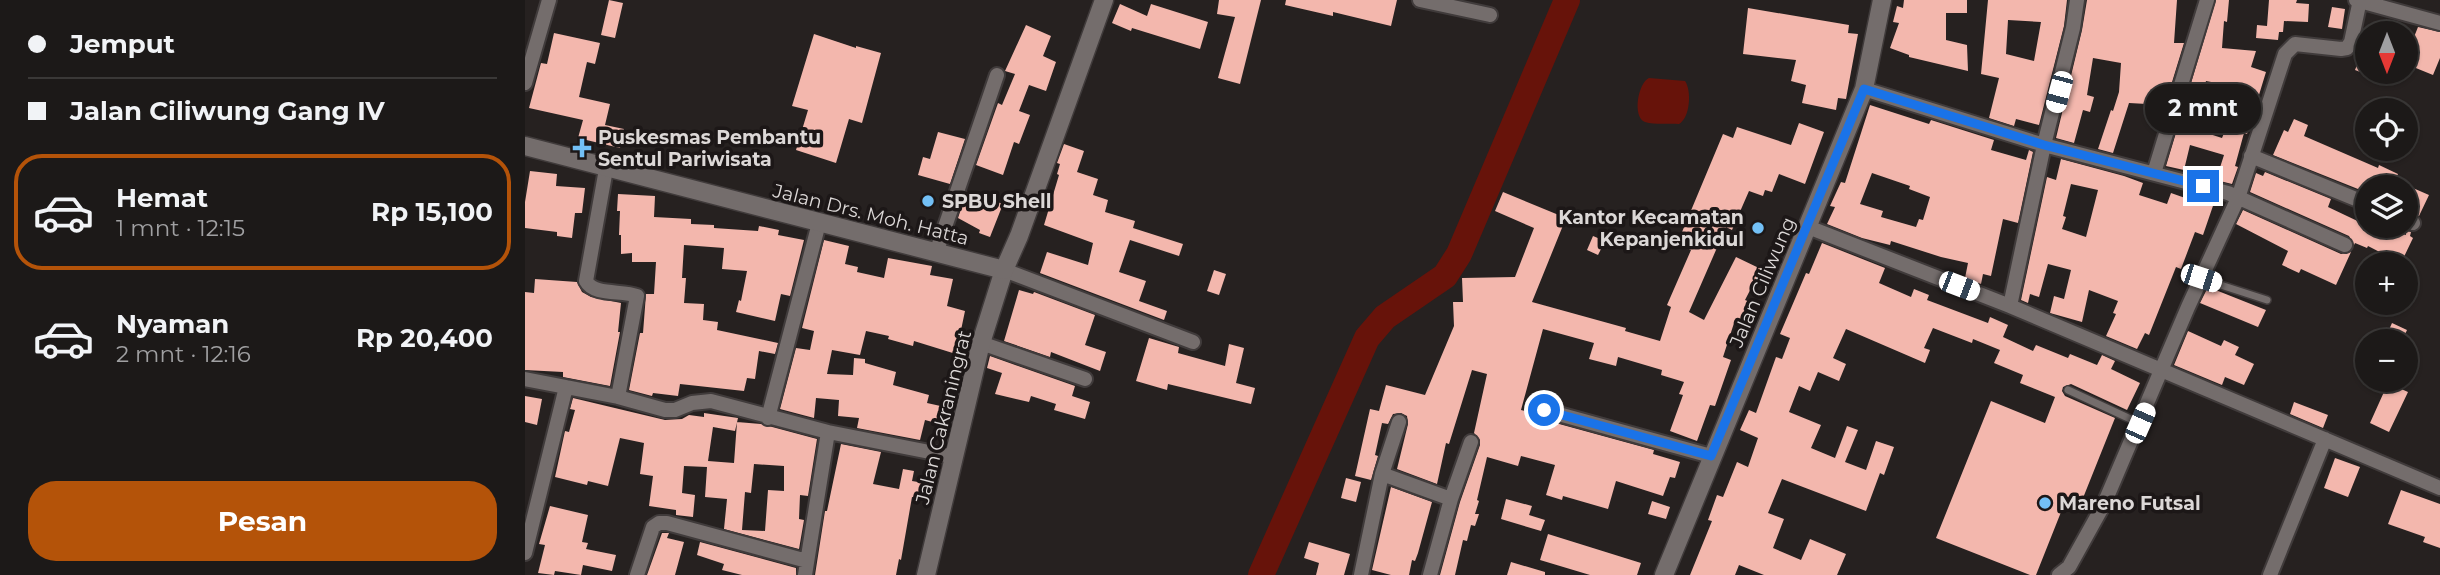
<!DOCTYPE html>
<html lang="id">
<meta charset="utf-8">
<style>
body{margin:0;font-family:Montserrat,sans-serif;background:#292625;color:#f1f3f6;height:100vh;display:flex;flex-direction:column;font-size:26px;white-space:nowrap}
*{box-sizing:border-box;margin:0}
p{font-size:23px;color:#a0a0a2}
.icon{flex:none;width:38px;height:38px;fill:none;stroke:currentColor;stroke-width:2;stroke-linecap:round;stroke-linejoin:round}
.map{position:relative;flex:1;overflow:hidden}
.side{display:flex;flex-direction:column;background:#1c1918;width:525px}
.side>*{flex:none}
.hud{display:grid;align-content:center;height:154px;padding:0 28px;background:#1c1918}
.needle{width:46px;rotate:180deg}
.fabs{position:absolute;left:1830px;top:21px;display:grid;gap:14px}
.fabs a{display:grid;place-items:center;width:63px;height:63px;border-radius:50%;background:#1c1918;box-shadow:0 2px 5px #0004,0 0 0 2px #3a3837;font-size:35px}
.end{position:absolute;width:32px;height:32px;margin:-16px;border:9px solid #1a73e8;background:#fff;box-shadow:0 0 0 4px #fff}
.from{border-radius:50%}
.bubble{position:absolute;height:49px;border-radius:24px;background:#1c1918;box-shadow:0 2px 5px #0004,0 0 0 2px #3a3837;font-size:23px;font-weight:700;line-height:49px;text-align:center}
.car{position:absolute;width:21px;height:42px;margin:-21px -10px;border-radius:9px;box-shadow:0 0 5px 2px #0007;background:linear-gradient(#fff 24%,#345 0 40%,#fff 0 76%,#345 0 86%,#fff 0)}
.hud b{display:flex;align-items:center;gap:24px;height:66px;font-size:26px}
.hud b+b{border-top:2px solid #3a3837}
.hud i{width:18px;height:18px;background:#f1f3f6}
ul{padding:0;list-style:none}
li{display:flex;align-items:center;gap:21px;height:116px;margin:0 14px 10px;padding:0 14px;border:4px solid transparent;border-radius:28px}
li div{flex:1}
li b{display:block;font-size:26px}
li em{font-style:normal;font-weight:700}
li.selected{border-color:#b45309}
li>.icon{width:63px;height:63px;stroke-width:1.5}
.action{display:flex;gap:14px;margin-top:auto;padding:14px 28px}
.action a{flex:1;height:80px;border-radius:28px;background:#b45309;color:#fff;font-size:28px;font-weight:700;line-height:80px;text-align:center}
main{display:flex;flex:1;min-height:0}
.map>svg:first-child{display:block}
.water{fill:#67130a}
.lines{fill:none;stroke-linecap:round;stroke-linejoin:round}
.river{stroke:#67130a;stroke-width:26}
.building{fill:#f3b7ad;fill-rule:evenodd}
.service-casing{stroke:#403b3b;stroke-width:10}
.minor-casing{stroke:#403b3b;stroke-width:18}
.tertiary-casing{stroke:#403b3b;stroke-width:21}
.secondary-casing{stroke:#403b3b;stroke-width:21}
.service{stroke:#746d6c;stroke-width:7}
.minor{stroke:#746d6c;stroke-width:14}
.tertiary{stroke:#746d6c;stroke-width:18}
.secondary{stroke:#746d6c;stroke-width:18}
.route{stroke:#1a73e8;stroke-width:9}
.poi-dot{fill:#73c0f6;stroke:#1c1717;stroke-width:2.5}
.labels{text-anchor:middle;stroke-width:7;stroke-linejoin:round;paint-order:stroke}
.poi-label{font-size:19px;font-weight:bold;fill:#dcd8d7;stroke:#1c1717;text-anchor:start}
.street-label{font-size:19px;fill:#dcd8d7;stroke:#1c1717}
</style>
<main>
<section class="side">
<div class="hud">
<b><i class="from"></i>Jemput</b>
<b><i></i>Jalan Ciliwung Gang IV</b>
</div>
<ul>
<li class="selected"><svg class="icon" aria-label="car" viewBox="0 0 24 24"><path d="M5 17H2v-5l4-1 3-4h7l3 4 3 1v5h-3M9 17h6M6 11h13"/><circle cx="7" cy="17" r="2"/><circle cx="17" cy="17" r="2"/></svg><div><b>Hemat</b><p>1 mnt · 12:15</p></div><em>Rp 15,100</em></li>
<li><svg class="icon" aria-label="car" viewBox="0 0 24 24"><path d="M5 17H2v-5l4-1 3-4h7l3 4 3 1v5h-3M9 17h6M6 11h13"/><circle cx="7" cy="17" r="2"/><circle cx="17" cy="17" r="2"/></svg><div><b>Nyaman</b><p>2 mnt · 12:16</p></div><em>Rp 20,400</em></li>
</ul>
<div class="action"><a>Pesan</a></div>
</section>
<div class="map">
<svg width="1915" height="575" viewBox="0 0 1915 575">
<rect width="100%" height="100%" fill="#262120"/>
<!-- water -->
<path class="water" d="M1124,78l36,3c7,10 5,37 -6,43 -10,-1 -24,1 -34,-2 -13,-5 -7,-39 4,-44z"/>
<g class="lines">
<!-- river -->
<path class="river" d="M736,575l106,-237 18,-21 60,-41 14,-22 108,-254"/>
</g>
<!-- building -->
<path class="building" d="M84,0l14,3 -8,35 -14,-3z
M694,0h42l-21,84 -22,-6 17,-61 -18,-3z
M761,0h111l-6,26 -58,-14v4l-48,-11z
M1379,0h63v13h-21v27l21,5 1,26 -59,-14v-2l-19,-7 9,-25 -6,-1 4,-16 6,2z
M1463,0h79l-3,26 -25,99 -23,-6 -2,7 -25,-8 10,-40 -18,-4zM1483,20l33,2 -7,39 -28,-7z
M1562,0h90l-3,43h10l-19,62 -36,-2 -16,50 -15,-4 13,-39 2,1 6,-19 2,-29 -28,-5 -6,37 7,2 -4,15 -7,-2 -9,33 -18,-5 26,-108z
M1691,0h13l-2,22 -3,-1 -2,27 34,3 -5,16 15,5 -19,62 -3,-1 -9,33 3,1 -6,17 -16,-4 8,-25 -34,-10 -6,25 -18,-4zM1681,81l31,6 -5,16 4,1 -14,34 -28,-9 7,-33 1,1z
M1744,0h28l-1,3 13,1 -1,18 -24,-1 -1,11h-4l-1,8 -22,-2 1,-13 10,1z
M595,4l27,12 4,-12 57,18 -8,27 -68,-21 -1,3 -19,-8z
M1807,7l13,2 -3,20 -14,-2z
M1223,8l101,17 -1,8 10,1 -12,65 -8,-1 -2,12 -34,-7 4,-18 -15,-4 5,-21 -53,-6z
M501,25l25,11 -8,20 13,6 -10,29 -17,-6 -10,26 11,4 -11,29 -5,-2 -11,33 -27,-10 22,-62 4,2 13,-31 -10,-3z
M1893,27l22,5v26l-7,17 -27,-11v-29l8,2z
M29,33l46,10 -5,21 -8,-2 -8,35 31,7 -5,21 19,4 -4,19 -42,-10 5,-18 -54,-12 12,-45 6,1z
M289,34l42,14v-2l25,7 -19,70 -13,-4 -13,44 -40,-13 12,-40 -16,-4z
M1842,39h1v36l-13,-5z
M1345,105l59,19 2,-4 63,20 -3,10 35,10 3,-10 4,2 -15,71 -15,-4 -12,57 -8,-2 -2,10 -16,-6 3,-15 -27,-6 -50,-16 -1,4 -28,-7 -35,-14 8,-17 -5,-1 11,-24 4,1zM1347,173l38,13 -1,3 21,8 -7,23 -4,-1 -3,8 -35,-10 2,-6 -23,-7z
M1769,119l14,6 -4,11 74,32 1,-3 19,9 -6,13h-24v6l-95,-38 11,-25 4,2z
M1274,123l25,9 -19,52 -26,-10 -7,18 -7,-2 -2,6 -14,-5 -17,39 -6,-3 -37,85 15,8 32,-63 25,12 -16,31 12,5 -9,20 -13,-5 -12,37 8,3 -16,46 -5,-1 -13,36 -27,-10 13,-36 -4,-1 5,-12 -23,-7 1,-5 -44,-13 -2,9 -27,-7 5,-16 -51,-14 -22,81 15,4 5,5 113,31 -1,4 27,8 -5,16 -5,-1 -7,19 -47,-15 -8,28 -45,-13 -1,4 -16,-5 9,-30 -34,-9 -3,10 -31,-9 -10,43 2,1 -4,13h4l-4,12 -4,-1 -4,16 -4,-1 -8,35h-15l20,-73 20,-57v-5l-6,-7 13,-59 -15,-4 -23,74 -3,-1 -9,41 -40,-15 11,-45 -1,-8 -6,-3 -8,1 -5,10 -6,-1 -7,32 3,1 -7,24 -16,-4 15,-67 9,2 7,-26 39,10 29,-69 -1,-24h10l-1,-24 53,-1 19,-49 -39,-17 8,-19 63,26 -34,84 94,26 -1,3 35,10 11,-34 -4,-2 24,-55 -14,-6 46,-110 10,4 4,-11 54,18z
M413,132l27,7 -15,45 -32,-9 5,-18 7,2z
M539,144l20,7 -7,21 21,7 -5,16 15,5 -3,12 30,9 -2,7 50,16 -4,12 -49,-16 -11,32 27,9 -7,20 28,10 -3,9 -124,-47 7,-21 41,13 5,-22 -49,-18 15,-50 -2,-1 3,-10 -3,-1z
M1536,159l63,17 19,7 -4,12 28,9 4,-11 17,6 2,-6 25,7 -12,35 -8,-3 -14,37 -5,-2 -27,68 -4,-2 -8,16 -31,-13 10,-22 -3,-1 5,-12 -29,-11 -7,32 -32,-9 4,-17 10,3 7,-29 -23,-6 -9,33 -9,-3 -2,9 -7,-3 26,-123 9,3zM1546,184l27,6 -12,47 -24,-8 4,-12 -3,-1z
M5,171l27,3 -1,12 29,2 -3,25h-7l-3,25 -15,-2v-4l-32,-4v-26z
M1740,172l66,27 -3,8 40,19h14l24,9v-4l5,1 -1,4 3,2 -12,25 -33,-17 -1,2 -12,-5 -1,2 -5,-9 -99,-44 6,-19 7,3z
M1881,185l23,10 -10,21 -13,-5z
M442,191l36,13 -13,33 -11,-4 1,-3 -22,-12z
M93,194l37,2 -1,21 37,2v5l23,1v3l44,3 1,-5 20,4 -1,5 26,5 -14,56 -9,-2 -6,27 -39,-9 3,-12 2,1 6,-30 -25,-2 2,-21 -40,-3 -2,33h4l-2,25 20,1 -1,16 15,2 -1,8 61,13 -3,11 -16,-3 -4,28 -8,-1 -3,13 -64,-7 -2,12 -25,-3 -1,3 -23,-6 11,-57h3l3,-39h8l2,-32h-24v-9l-11,1v-19h-2l1,-24h-3z
M1718,210l98,44 10,-2 -15,33 -35,-16 -2,4 -17,-8 6,-14 -52,-27z
M1068,236l12,5 -7,14 -11,-5z
M299,240l25,6 -4,18 13,3 -1,5 27,6 4,-20 44,8 -2,9 23,4 -6,27 18,5 -9,43 -42,-13 -1,5 -25,-7 1,-3 -23,-5 -6,24 -28,-5 -5,24 26,1 1,-17 11,1v4l31,9 -3,13 36,10 -2,8 18,4 -5,17 -15,-4 -5,20 -63,-12 2,-10 -21,-2 1,-16 -23,-2 -2,20 -34,-9 16,-61 14,2 4,-19 -12,-3z
M1297,243l63,25 -6,15 32,14 3,-8 15,6 -2,5 61,23 2,-6 18,8 -5,12 30,14 3,-6 32,13 2,-4 27,11 5,-10 13,6 -4,8 29,14 -13,27 -56,-26 -8,3 -1,4 3,5 50,22 -34,85 -14,-6 -31,78h-6l-94,-37 55,-137 54,22 10,-26 -35,-14 3,-8 -29,-12 6,-13 -27,-11 -1,4 -39,-15 -9,20 6,2 -5,13 -79,-34 -13,29 13,6 -7,17 -21,-9 -8,19 -11,-5 -10,26 32,13 -10,23 24,10 12,-32 11,4 -13,32 21,8 10,-29 18,6 -10,28 -4,-2 -14,38 -84,-32 -14,34 16,6 -11,29 28,12 9,-21 36,15 -9,21h-73l-25,-10 -4,10h-45l22,-54 -4,-1 9,-25 6,2 14,-35 11,5 10,-29 -18,-8 9,-20 7,3 20,-56 6,2 8,-21 -10,-4 26,-61 3,1z
M689,270l12,4 -7,21 -12,-4z
M10,279l42,3 5,10 9,5 30,6 -3,29h2l-10,54 -47,-9v-5l-38,-2v-78l9,1z
M1683,287l58,23 -8,17 -58,-24z
M494,290l14,4 1,-2 61,23 -10,30 21,7 -6,19 -49,-19 -1,5 -46,-16z
M1867,323l15,7 -5,11h-18z
M1663,331l33,15 3,-6 15,7 -4,8 19,9 -10,21 -19,-8 -3,8 -48,-20z
M624,338l30,9 -1,6 47,13 4,-22 15,4 -8,35 19,5 -4,16 -83,-20 -1,6 -31,-9z
M465,356l85,30 -3,10 18,6 -5,17 -31,-9 2,-6 -25,-8 -2,6 -34,-8 7,-21 -15,-5z
M1863,383l20,9 -19,40 -19,-9z
M0,396l17,3 -5,26 -12,-3z
M48,398l92,22 17,-1 7,-4 15,2v-4l34,5 -3,13 -22,-4 -5,34 26,2 3,-41 24,2 56,15 -9,57 -8,-1 -1,24 5,1 -5,29 -75,-20 3,-30 -22,-2 2,-30 -23,-1 -2,27 13,2 -2,22 -17,-2v-5l-27,-4 4,-30 -13,-2 4,-31 -24,-5 -12,48 -20,-5 -1,4 -32,-8 10,-46 4,1 6,-22 -5,-1zM229,464l30,2v25l-16,-1 -3,41 -23,-1 3,-38 6,1z
M1769,402l34,13 -5,13 -33,-14z
M316,444l40,8 -8,32 26,5 4,-20 11,2 -2,10 12,2 -3,15 -9,-1 -11,63 -2,-1 -3,16h-81l10,-64h2z
M1810,458l25,9 -12,30 -24,-9z
M821,478l15,4 -5,20 -15,-4z
M866,487l41,15 -14,51 -3,8 -3,-1 -3,15h-18l-19,-5z
M1876,490l39,14v44l-17,-6 2,-5 -37,-13z
M981,499l26,7 -3,9 16,5 -4,11 -40,-12z
M1127,501l18,6 -4,12 -18,-5z
M25,506l38,9 -6,27 6,1 -2,6 30,6 -4,16 -29,-6 -2,10 -26,-4 -1,4 -16,-2 7,-28 -6,-1z
M137,533h7l-2,5 17,4 -9,33h-28z
M1023,534l93,29 -4,12h-47l-50,-15z
M175,542l96,26v7h-54l-20,-5 2,-6 -27,-9z
M784,542l41,12 -6,21h-28l3,-12 -15,-5z
M986,562l34,10v3h-38z"/>
<g class="lines">
<!-- service casing -->
<g class="service-casing">
<path id="service" d="M1677,279l65,21
M1543,390l71,33"/>
</g>
<!-- minor casing -->
<g class="minor-casing">
<path id="minor" d="M895,0l70,15
M1831,0l84,23
M0,83l24,-83
M1339,89l180,56 184,48 117,52
M1726,156l117,48
M81,169l-20,112c8,15 36,9 51,15l-19,101
M1629,173l53,-173
M1881,220l7,3
M1283,227l202,79 430,182
M411,253l61,-178
M479,270l189,72
M1485,306l34,-161 29,-117 4,-28
M456,343l104,36
M0,379l93,18 47,13h10l17,-7 19,-2 117,31 127,25
M1019,410l167,46
M243,418l51,-195
M857,474l69,25
M0,553l41,-166
M112,575l16,-48 6,-4h8l140,38
M280,575l23,-143
M836,575l21,-101 17,-52
M905,575l21,-76 20,-57
M1534,575l10,-8 35,-63 84,-197 50,-109 47,-144 10,-10 46,5 6,-1 4,-6 9,-42
M1745,575l55,-136"/>
</g>
<!-- tertiary casing -->
<g class="tertiary-casing">
<path id="tertiary" d="M401,575l55,-232 23,-73"/>
</g>
<!-- secondary casing -->
<g class="secondary-casing">
<path id="secondary" d="M0,146l479,124 15,-34 85,-236
M1139,575l200,-486 18,-89"/>
</g>
<!-- service -->
<use href="#service" class="service"/>
<!-- minor -->
<use href="#minor" class="minor"/>
<!-- tertiary -->
<use href="#tertiary" class="tertiary"/>
<!-- secondary -->
<use href="#secondary" class="secondary"/>
</g>
<g class="lines">
<!-- route -->
<path class="route" d="M1019,410l167,46 153,-367 180,56 159,41"/>
</g>
<!-- markers -->
<g class="poi-dot">
<path d="M53.5 137.5h7v7h7v7h-7v7h-7v-7h-7v-7h7z"/>
<circle cx="403" cy="201" r="7"/>
<circle cx="1233" cy="228" r="7"/>
<circle cx="1520" cy="503" r="7"/>
</g>
<g class="labels">
<!-- poi labels -->
<g class="poi-label">
<text x="73" y="144">Puskesmas Pembantu<tspan x="73" dy="22">Sentul Pariwisata</tspan></text>
<text x="417" y="208">SPBU Shell</text>
<text x="1219" y="224" text-anchor="end">Kantor Kecamatan<tspan x="1219" dy="22">Kepanjenkidul</tspan></text>
<text x="1534" y="510">Mareno Futsal</text>
</g>
<!-- street labels -->
<g class="street-label">
<text transform="translate(346 214) rotate(14)" y="7">Jalan Drs. Moh. Hatta</text>
<text transform="translate(1237 282) rotate(-67)" y="7">Jalan Ciliwung</text>
<text transform="translate(418 417) rotate(-76)" y="7">Jalan Cakraningrat</text>
</g>
</g>
</svg>
<div class="fabs">
<a><svg class="needle" viewBox="-14 -14 28 28"><path d="M0-13l5 13h-10z" fill="#e53935"/><path d="M0 13l5-13h-10z" fill="#a0a0a2"/></svg></a>
<a><svg class="icon" aria-label="locate" viewBox="0 0 24 24"><circle cx="12" cy="12" r="6"/><path d="M12 2v4M12 18v4M2 12h4M18 12h4"/></svg></a>
<a><svg class="icon" aria-label="layers" viewBox="0 0 24 24"><path d="M12 4l9 5-9 5-9-5zM3 14l9 5 9-5"/></svg></a>
<a>+</a>
<a>−</a>
</div>
<i class="end from" style="left:1019px;top:410px"></i>
<i class="end" style="left:1678px;top:186px"></i>
<div class="bubble" style="left:1620px;top:84px;width:116px">2 mnt</div>
<i class="car" style="left:1534px;top:92px;rotate:195deg"></i>
<i class="car" style="left:1676px;top:278px;rotate:108deg"></i>
<i class="car" style="left:1434px;top:286px;rotate:111deg"></i>
<i class="car" style="left:1615px;top:423px;rotate:24deg"></i>
</div>
</main>
